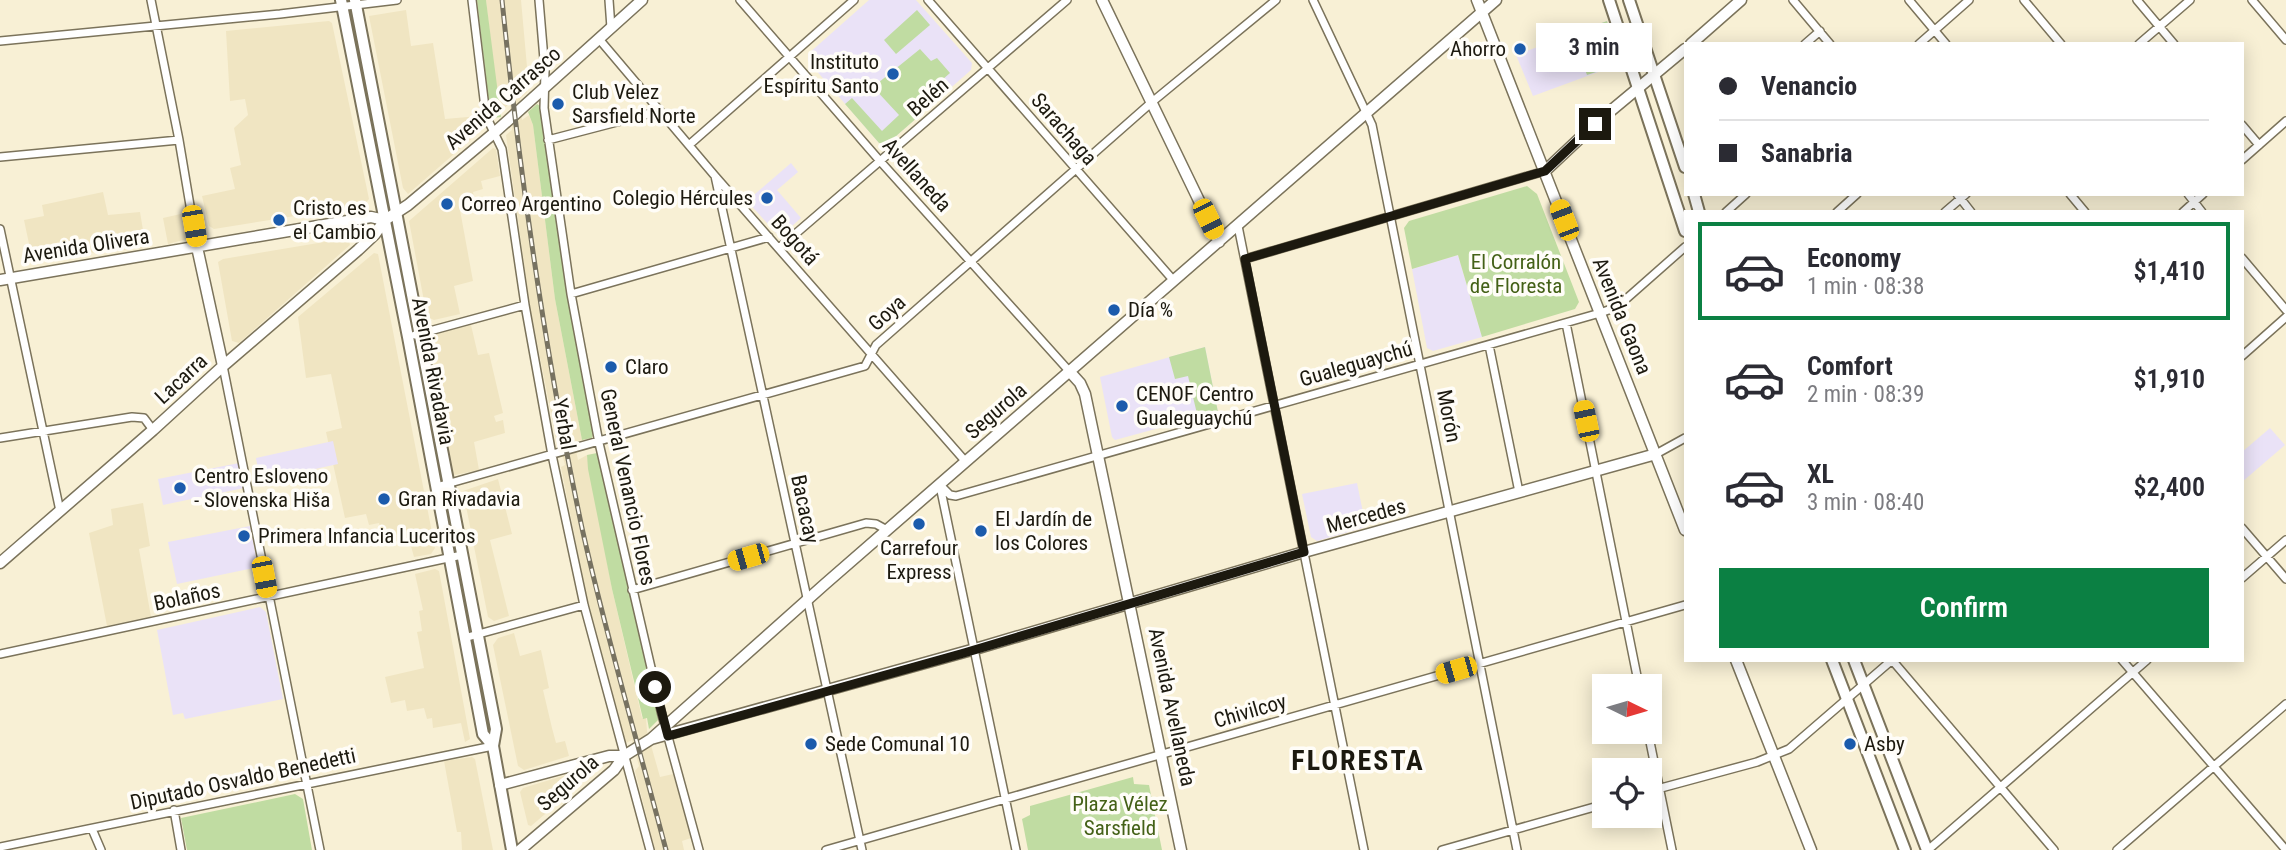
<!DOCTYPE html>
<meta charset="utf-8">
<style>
body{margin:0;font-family:"Roboto Condensed",sans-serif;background:#f7f7f7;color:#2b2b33;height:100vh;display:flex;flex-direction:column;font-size:26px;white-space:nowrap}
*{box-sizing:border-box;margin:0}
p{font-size:23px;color:#7c7c81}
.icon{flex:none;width:38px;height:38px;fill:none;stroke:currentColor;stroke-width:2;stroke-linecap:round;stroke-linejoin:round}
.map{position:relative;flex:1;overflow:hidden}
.side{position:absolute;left:1684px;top:210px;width:560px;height:452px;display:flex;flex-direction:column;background:#fff;border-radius:0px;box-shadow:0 4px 18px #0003}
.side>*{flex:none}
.top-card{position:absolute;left:1684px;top:42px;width:560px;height:154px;border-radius:0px;box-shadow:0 4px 18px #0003;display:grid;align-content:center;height:154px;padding:0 35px;background:#fff}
.needle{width:46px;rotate:95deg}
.fabs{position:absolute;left:1592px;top:674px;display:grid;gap:14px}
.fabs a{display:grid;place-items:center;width:70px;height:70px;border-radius:0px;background:#fff;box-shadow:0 4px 18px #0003;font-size:35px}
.end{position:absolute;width:32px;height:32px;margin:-16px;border:9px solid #1c190f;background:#fff;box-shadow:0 0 0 4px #fff}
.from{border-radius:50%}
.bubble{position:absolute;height:49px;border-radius:0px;background:#fff;box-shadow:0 4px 18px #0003;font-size:23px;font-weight:600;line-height:49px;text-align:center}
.car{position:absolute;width:21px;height:42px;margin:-21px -10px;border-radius:9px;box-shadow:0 0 5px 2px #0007;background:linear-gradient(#f5c518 24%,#345 0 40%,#f5c518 0 76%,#345 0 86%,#f5c518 0)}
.top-card b{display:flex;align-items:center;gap:24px;height:66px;font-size:26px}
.top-card b+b{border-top:2px solid #e1e1e2}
.top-card i{width:18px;height:18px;background:#2b2b33}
ul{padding:12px 0 0;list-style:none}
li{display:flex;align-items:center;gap:21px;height:98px;margin:0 14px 10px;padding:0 21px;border:4px solid transparent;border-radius:0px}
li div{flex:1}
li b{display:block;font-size:26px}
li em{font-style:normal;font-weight:600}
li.selected{border-color:#0b8043}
li>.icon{width:63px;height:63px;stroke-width:1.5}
.button{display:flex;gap:14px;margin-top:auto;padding:14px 35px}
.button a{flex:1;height:80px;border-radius:0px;background:#0b8043;color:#fff;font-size:28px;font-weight:600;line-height:80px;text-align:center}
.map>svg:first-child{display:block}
.built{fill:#f0e5c2}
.education{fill:#eae2f7}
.green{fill:#c0dca2}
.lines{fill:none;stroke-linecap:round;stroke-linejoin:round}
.street-casing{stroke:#7b735b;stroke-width:10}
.secondary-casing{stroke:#7b735b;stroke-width:13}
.primary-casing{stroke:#7b735b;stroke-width:14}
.street{stroke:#fff;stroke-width:7}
.secondary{stroke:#fff;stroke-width:10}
.primary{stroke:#fff;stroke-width:10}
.rail-casing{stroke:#777261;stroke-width:5}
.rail{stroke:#fffdf8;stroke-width:2.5;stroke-dasharray:8;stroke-linecap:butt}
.route{stroke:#1c190f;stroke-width:9}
.poi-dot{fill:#1b5bac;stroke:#fffdf8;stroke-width:2.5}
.labels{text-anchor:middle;stroke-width:7;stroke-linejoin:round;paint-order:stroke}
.poi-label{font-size:21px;fill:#1c190f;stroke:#fffdf8;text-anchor:start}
.street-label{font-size:21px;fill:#1c190f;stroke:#fffdf8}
.park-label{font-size:21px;fill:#446117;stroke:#fffdf8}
.district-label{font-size:28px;font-weight:bold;letter-spacing:2px;fill:#1c190f;stroke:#fffdf8}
</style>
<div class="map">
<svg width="2286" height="850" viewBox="0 0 2286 850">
<rect width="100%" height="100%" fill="#f8f0d5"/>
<!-- built -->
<path class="built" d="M486,0h35l7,78 -1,14 -7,7 2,21 7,-5 4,10 22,174 27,141 -8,2 4,18 9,-5 25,134 30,129h4l1,13 13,46 13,-3 18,64 -9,3 2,9h-29l-20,-79 4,-5 -7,-26 -6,3 -40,-149 -25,-127 4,-2 -5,-19 -3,-2 -27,-138 -24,-171 6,-5 -2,-27 -11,10z
M406,10l5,36 22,-3 12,76 34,-3 1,8 -3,10 -69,60 -5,-6 -34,-172z
M329,21l3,2 37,176 -5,6 -150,24 -5,-3 -7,-30 33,-7 -5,-21 11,-3 -7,-37 14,-13 -3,-16 -15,2 -4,-70z
M493,148l3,1 4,27 -19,5 2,8 -10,3 3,14 -16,4 13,71 -19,5 6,28 -26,6 -7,-3 -18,-96z
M103,192l5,23 32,-3 6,36 -114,10 -8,-38 20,-4 -2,-11z
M185,213l4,20 -2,6 -19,5 -5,-26z
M348,238l2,7 -111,98 -7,-2 -14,-79 5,-3z
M374,253l4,1 57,294 -4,6 -17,3 -5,-18 -25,5 -5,-21 -10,2 -3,-11 -21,4 -19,-86 16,-4 -11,-54 -25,4 -8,-61z
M471,325l7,30 11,-2 14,60 -9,3 2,6 7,-2 2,13 -31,9 5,28 -24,5 -3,-1 -28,-135 4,-3z
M498,479l14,55 -22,6 19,76 -15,5 -6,-4 -25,-126z
M143,503l7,43 -11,3 12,68 -44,9 -18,-93 24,-8 -2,-16z
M435,569l4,2 31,168 -5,3 -4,-19 -28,5 -1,-10 -5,1 -3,-11 -17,3 -2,-11 -14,3 -6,-26 39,-9 -7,-36 5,-1 -3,-20 4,-1 -8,-36z
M514,633l6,23 21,-6 8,38 -6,2 9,38 4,15 9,-2 4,15 -45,14 -6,-4 -25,-121 5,-7z
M472,757l3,2 18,91h-31l-1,-18h-4l-13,-71z
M586,769l4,7 -59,50 -3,-1 -8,-33 3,-4z"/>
<!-- education -->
<path class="education" d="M869,0h47l56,63 -1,7 -84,74 -8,-1 -71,-82v-7z
M1607,21l13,43 -87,32 -17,-41z
M791,163l7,9 -21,18 24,28 -18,16 -7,-1 -29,-32z
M1458,255l24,82 -49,14 -6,-3 -15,-79z
M1205,347l13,65 -103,28 -3,-3 -12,-60z
M2270,428l15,17 -43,37v-30z
M333,441l5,23 -78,17 -4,-23z
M239,463l5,25 -81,17 -5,-26z
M1357,483l9,44 -49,14 -6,-4 -9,-43z
M250,526l8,41 -81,17 -9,-42z
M260,607l6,5 17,87 -98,20 -2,-6 -10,2 -16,-85z"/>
<!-- green -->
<path class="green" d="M477,0h9l15,117 -8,1 -3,-6z
M917,10l13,15 -34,29 -12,-14z
M1607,21l13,43 -33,11 -12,-33 15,-5 2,6 5,-2 -4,-15z
M920,49l11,12 6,-3 13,15 -8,7 8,9 -63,55 -8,-1 -34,-39 7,-6 30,33 17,-16 -26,-28z
M537,104l3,2 29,198 24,130 -1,4 -10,2 -27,-141 -22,-174 -5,-13z
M1527,186l10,8 42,108 -4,7 -93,28 -24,-82 -46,14 -8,-41 5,-7z
M1205,347l13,65 -20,6 -10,-42 -13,3 -6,-22z
M597,453l60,256 1,11 -9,9 -2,-11 -4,1 -31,-130 -24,-120 -1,-14z
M1133,777l1,7 15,1 13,65h-134l-6,-31 8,-4v-9z
M295,794l8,5 9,51h-125l-6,-32z"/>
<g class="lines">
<!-- street casing -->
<g class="street-casing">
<path id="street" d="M151,0l28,140 18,107
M472,0l14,116 16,33 23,156 27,150 32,150 66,245
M539,0l6,71 -1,37 27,186 28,149 63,272 37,135
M609,0l2,28
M740,0l140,161 190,211
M928,0l246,281
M1313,0l59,125 145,725
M1793,0l37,44
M1909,0l37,44
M2024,0l37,44
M2137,0l37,44
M2252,0l34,40
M599,39l116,137 251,286
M0,41l280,-27 117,-14
M1805,44l15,-13
M1919,44l50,-44
M2139,44l51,-44
M2242,125l17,20
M548,140l111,-29
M689,145l165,-145
M0,157l179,-17
M2242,160l44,-39
M715,176l147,674
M1957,194l14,18
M2070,194l15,18
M2188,194l14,18
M1726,212l20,-18
M1837,212l20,-18
M1945,212l21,-18
M2183,212l20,-18
M1238,226l126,624
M0,229l60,282
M779,248l288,-248
M2242,258l44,52
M1245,259l300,-88
M571,294l198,-57
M1566,323l73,363
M415,335l110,-30
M1489,345l30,147
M2242,356l44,-39
M223,366l97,484
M0,438l132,-21 12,1 9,12
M1656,454l29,-16
M940,485l10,10 6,1 644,-183 17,-6 68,-60
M940,486l76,364
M436,487l429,-121 11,-21 276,-243 124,-102
M2242,528l44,51
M2242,578l44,-38
M632,590l234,-67 10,1 11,6
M464,638l120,-33
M0,654l462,-99
M1892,660l162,190
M2122,660l164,190
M1648,732l24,118
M1650,791l107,-29 32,-13 103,-89
M174,810l7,40
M92,829l9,21
M0,847l493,-101
M826,850l859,-245
M1442,850l163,-46
M1928,850l219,-190
M2117,850l169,-146"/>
</g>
<!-- secondary casing -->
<g class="secondary-casing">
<path id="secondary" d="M1102,0l117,242
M1477,0l208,530
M1691,44l50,-44
M1545,171l50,-47 90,-75
M197,247l26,119
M0,280l371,-63 14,3
M1070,372l10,11 5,11 96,456
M0,563l153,-133 70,-64 135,-116 17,-16 10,-14 23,-15 86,-72 148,-133
M1736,660l75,190
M651,739l324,-90 329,-97 352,-98
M500,785l109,-29h15
M520,850l94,-80 10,-14 27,-17 174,-155 671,-584"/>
</g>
<!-- primary casing -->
<g class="primary-casing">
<path id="primary" d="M341,0l67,337 75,397 10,12
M355,0l141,729 -3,17 19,104
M1609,0l76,231
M1629,0l56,167
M1694,194l5,18
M1832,660l73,190
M1854,660l73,190"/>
</g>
<!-- street -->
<use href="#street" class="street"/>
<!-- secondary -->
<use href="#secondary" class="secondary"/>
<!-- primary -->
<use href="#primary" class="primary"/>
<!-- rail casing -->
<g class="rail-casing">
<path id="rail" d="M502,0c18,177 43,354 80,528 24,108 56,215 84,322"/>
</g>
<!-- rail -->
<use href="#rail" class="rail"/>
</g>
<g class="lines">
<!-- route -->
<path class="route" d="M655,687l13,49 296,-83 340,-101 -59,-293 300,-88 50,-47"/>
</g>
<!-- markers -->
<g class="poi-dot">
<circle cx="1520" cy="49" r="7"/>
<circle cx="893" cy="74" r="7"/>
<circle cx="558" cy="104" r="7"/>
<circle cx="767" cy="198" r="7"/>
<circle cx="447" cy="204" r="7"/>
<circle cx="279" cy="220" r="7"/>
<circle cx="1114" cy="310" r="7"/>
<circle cx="611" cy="367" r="7"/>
<circle cx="1122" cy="406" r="7"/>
<circle cx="180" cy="488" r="7"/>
<circle cx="384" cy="499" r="7"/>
<circle cx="919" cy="524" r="7"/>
<circle cx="981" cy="531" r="7"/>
<circle cx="244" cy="536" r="7"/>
<circle cx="811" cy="744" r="7"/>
<circle cx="1850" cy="744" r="7"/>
</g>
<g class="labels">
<!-- poi labels -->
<g class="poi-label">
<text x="1506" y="56" text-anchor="end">Ahorro</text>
<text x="879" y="69" text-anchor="end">Instituto<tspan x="879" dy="24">Espíritu Santo</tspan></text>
<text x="572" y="99">Club Velez<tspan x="572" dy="24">Sarsfield Norte</tspan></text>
<text x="753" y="205" text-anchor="end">Colegio Hércules</text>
<text x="461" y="211">Correo Argentino</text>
<text x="293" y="215">Cristo es<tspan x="293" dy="24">el Cambio</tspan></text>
<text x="1128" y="317">Día %</text>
<text x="625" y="374">Claro</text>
<text x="1136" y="401">CENOF Centro<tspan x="1136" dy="24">Gualeguaychú</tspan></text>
<text x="194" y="483">Centro Esloveno<tspan x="194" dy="24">- Slovenska Hiša</tspan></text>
<text x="398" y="506">Gran Rivadavia</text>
<text x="995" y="526">El Jardín de<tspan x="995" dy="24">los Colores</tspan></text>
<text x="258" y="543">Primera Infancia Luceritos</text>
<text x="919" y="555" text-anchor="middle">Carrefour<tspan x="919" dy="24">Express</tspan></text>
<text x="825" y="751">Sede Comunal 10</text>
<text x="1864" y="751">Asby</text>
</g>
<!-- street labels -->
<g class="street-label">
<text transform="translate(928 97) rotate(-41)" y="7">Belén</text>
<text transform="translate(503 98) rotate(-41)" y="7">Avenida Carrasco</text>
<text transform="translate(1064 129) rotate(49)" y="7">Sarachaga</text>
<text transform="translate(917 175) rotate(48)" y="7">Avellaneda</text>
<text transform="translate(795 240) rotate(48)" y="7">Bogotá</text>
<text transform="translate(86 246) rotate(-9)" y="7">Avenida Olivera</text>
<text transform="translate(887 313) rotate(-42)" y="7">Goya</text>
<text transform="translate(1622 316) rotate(68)" y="7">Avenida Gaona</text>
<text transform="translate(1356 364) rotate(-16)" y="7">Gualeguaychú</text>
<text transform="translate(433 371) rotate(79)" y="7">Avenida Rivadavia</text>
<text transform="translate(181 379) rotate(-43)" y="7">Lacarra</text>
<text transform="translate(996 411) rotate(-41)" y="7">Segurola</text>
<text transform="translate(1449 416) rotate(79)" y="7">Morón</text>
<text transform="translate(564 424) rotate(80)" y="7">Yerbal</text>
<text transform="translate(628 487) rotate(78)" y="7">General Venancio Flores</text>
<text transform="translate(805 509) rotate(78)" y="7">Bacacay</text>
<text transform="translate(1366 516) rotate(-15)" y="7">Mercedes</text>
<text transform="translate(187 597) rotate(-12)" y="7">Bolaños</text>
<text transform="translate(1172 707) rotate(78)" y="7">Avenida Avellaneda</text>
<text transform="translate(1250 711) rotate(-16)" y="7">Chivilcoy</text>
<text transform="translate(243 779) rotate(-12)" y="7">Diputado Osvaldo Benedetti</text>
<text transform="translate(568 783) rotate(-41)" y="7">Segurola</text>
</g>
<!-- park labels -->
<g class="park-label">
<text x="1516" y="269">El Corralón<tspan x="1516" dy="24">de Floresta</tspan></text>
<text x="1120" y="811">Plaza Vélez<tspan x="1120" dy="24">Sarsfield</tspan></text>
</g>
<!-- district labels -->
<g class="district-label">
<text x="1358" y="770">FLORESTA</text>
</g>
</g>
</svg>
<div class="fabs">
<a><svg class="needle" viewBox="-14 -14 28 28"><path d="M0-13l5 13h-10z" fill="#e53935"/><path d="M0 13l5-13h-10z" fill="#7c7c81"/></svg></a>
<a><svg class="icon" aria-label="locate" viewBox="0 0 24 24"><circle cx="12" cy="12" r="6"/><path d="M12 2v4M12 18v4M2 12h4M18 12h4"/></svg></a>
</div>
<i class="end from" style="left:655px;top:687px"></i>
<i class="end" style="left:1595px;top:124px"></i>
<div class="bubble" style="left:1536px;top:23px;width:116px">3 min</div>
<i class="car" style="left:1208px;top:219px;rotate:154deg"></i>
<i class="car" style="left:1564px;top:220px;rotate:339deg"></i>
<i class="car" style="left:194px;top:226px;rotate:170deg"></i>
<i class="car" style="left:1586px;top:421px;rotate:348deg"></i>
<i class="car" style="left:748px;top:557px;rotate:254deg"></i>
<i class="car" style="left:264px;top:577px;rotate:169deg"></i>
<i class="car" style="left:1456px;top:670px;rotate:254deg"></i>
<div class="top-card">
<b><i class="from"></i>Venancio</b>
<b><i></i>Sanabria</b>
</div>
<section class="side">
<ul>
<li class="selected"><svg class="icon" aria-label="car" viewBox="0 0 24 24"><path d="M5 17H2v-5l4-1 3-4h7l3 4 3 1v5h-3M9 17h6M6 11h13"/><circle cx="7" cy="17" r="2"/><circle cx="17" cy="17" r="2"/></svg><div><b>Economy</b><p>1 min · 08:38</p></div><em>$1,410</em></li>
<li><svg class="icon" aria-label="car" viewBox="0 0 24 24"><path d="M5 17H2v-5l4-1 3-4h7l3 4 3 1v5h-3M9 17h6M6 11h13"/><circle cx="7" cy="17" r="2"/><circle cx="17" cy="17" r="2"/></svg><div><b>Comfort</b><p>2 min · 08:39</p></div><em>$1,910</em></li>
<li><svg class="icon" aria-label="car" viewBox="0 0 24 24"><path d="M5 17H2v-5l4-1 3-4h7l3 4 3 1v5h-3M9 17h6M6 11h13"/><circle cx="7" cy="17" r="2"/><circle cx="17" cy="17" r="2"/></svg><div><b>XL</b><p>3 min · 08:40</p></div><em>$2,400</em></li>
</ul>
<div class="button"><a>Confirm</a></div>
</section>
</div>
